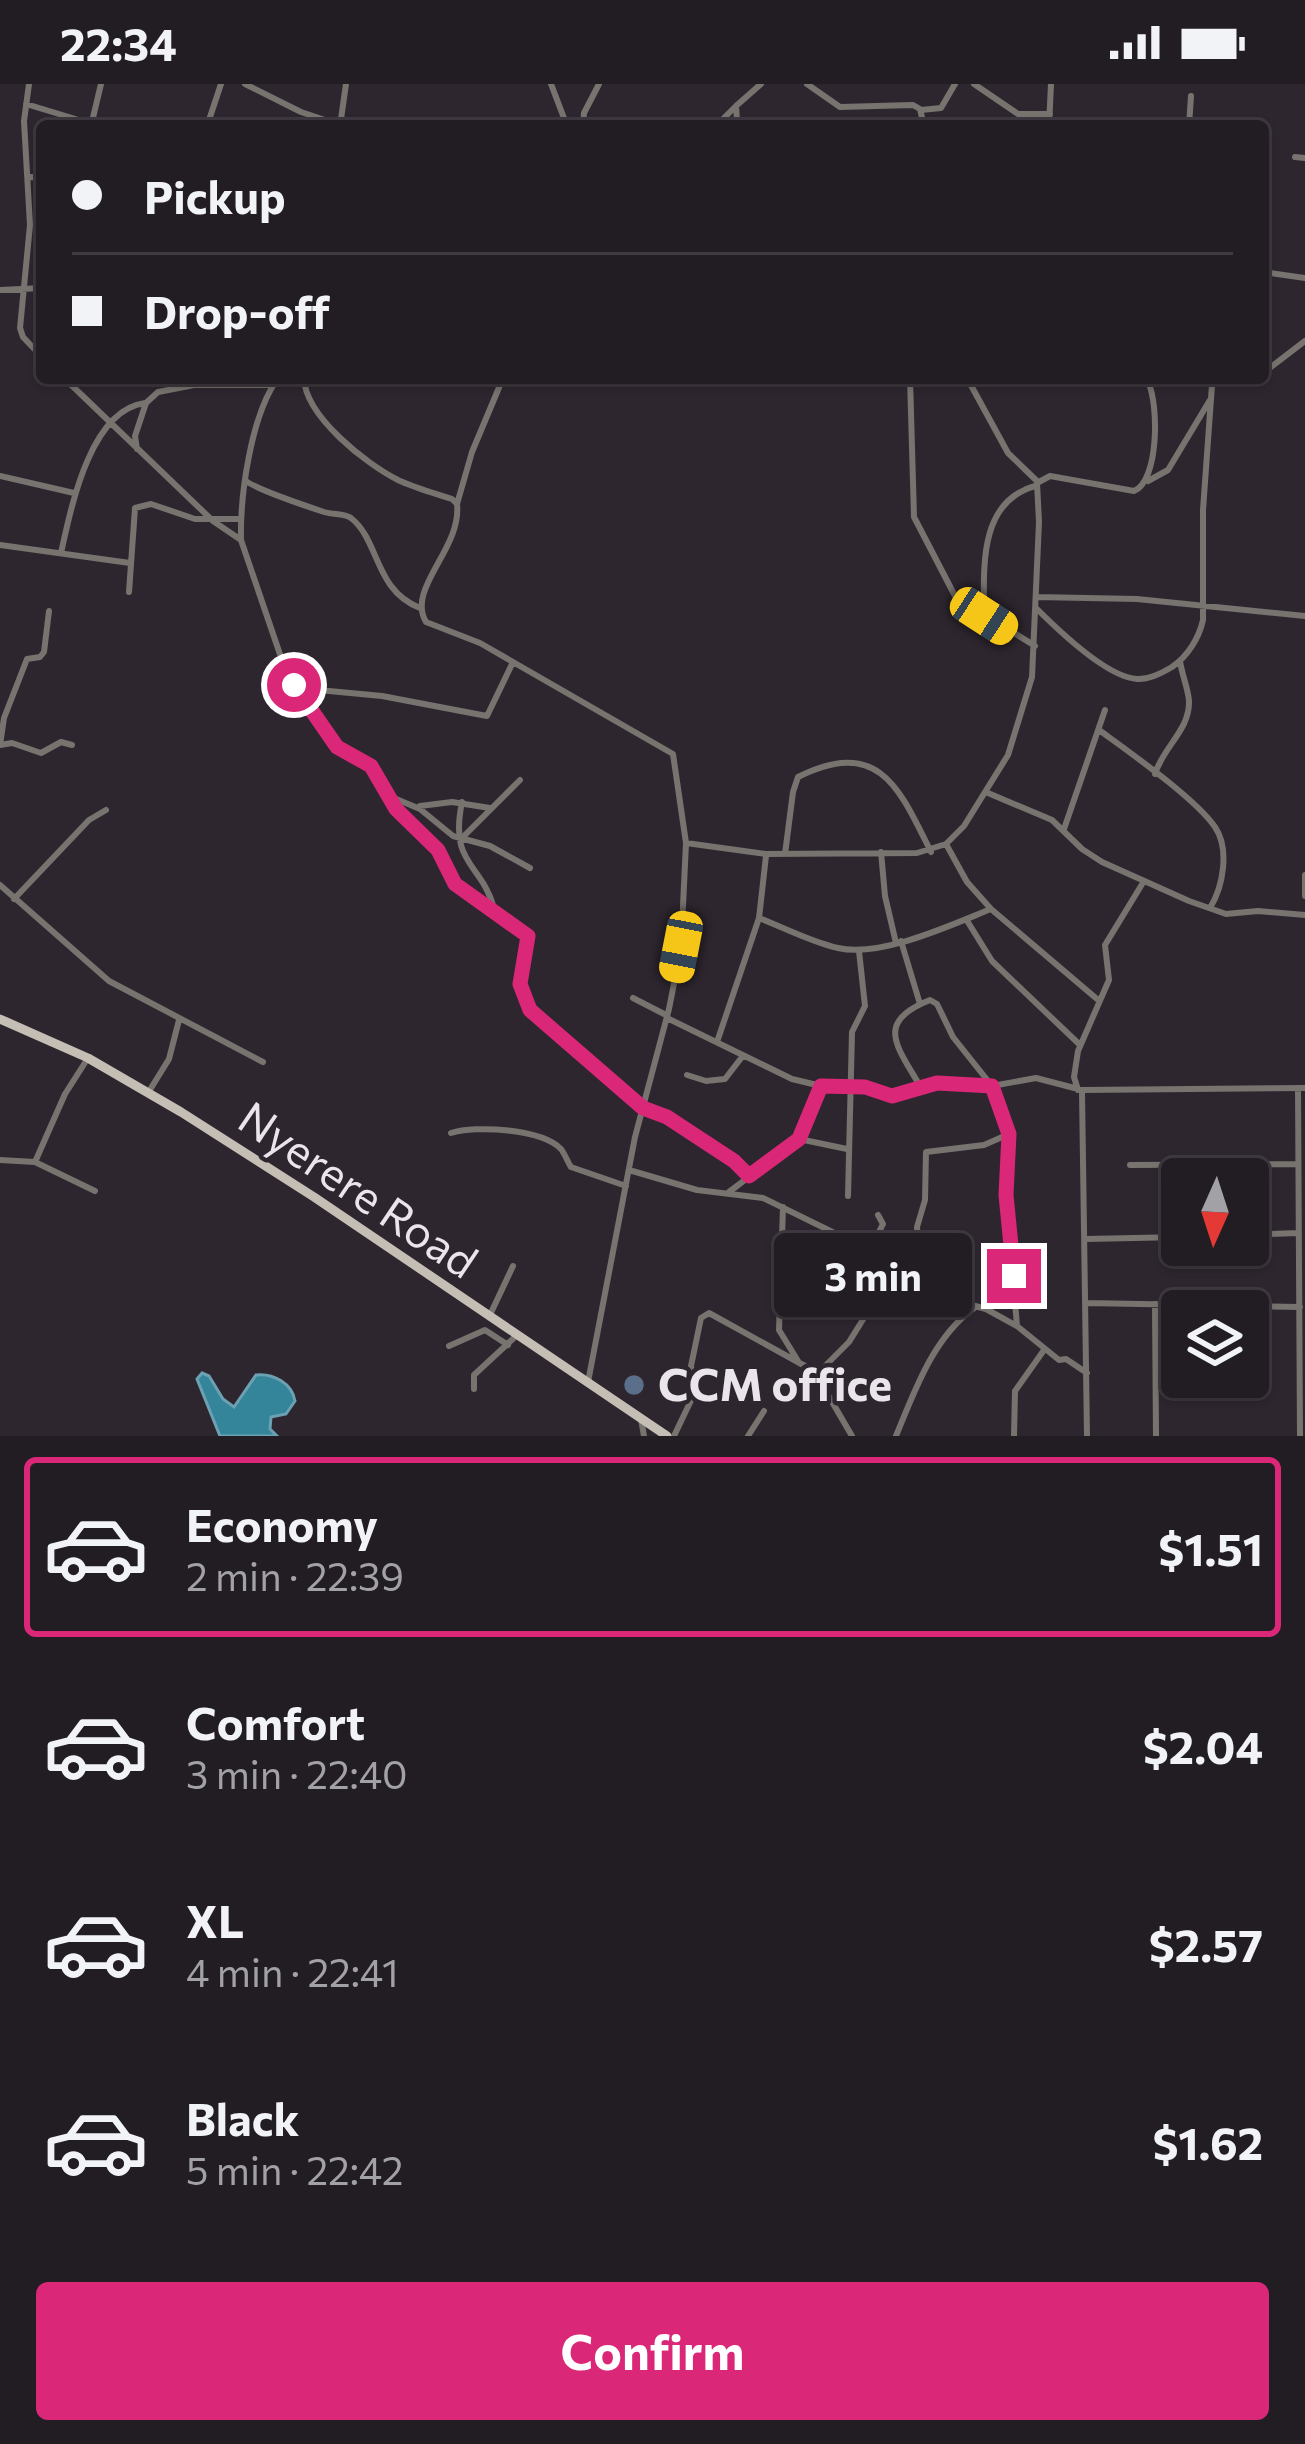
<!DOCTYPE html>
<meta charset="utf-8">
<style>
body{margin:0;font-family:Commissioner,sans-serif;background:#2e2930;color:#f1f3f6;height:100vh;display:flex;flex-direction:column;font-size:45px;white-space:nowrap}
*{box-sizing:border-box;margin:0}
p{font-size:39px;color:#a2a1a6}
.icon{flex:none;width:66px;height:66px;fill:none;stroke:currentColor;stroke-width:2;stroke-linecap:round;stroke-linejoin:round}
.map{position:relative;height:1352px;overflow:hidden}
.details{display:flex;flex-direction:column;background:#221c23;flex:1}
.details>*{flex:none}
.banner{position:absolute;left:36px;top:36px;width:1233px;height:264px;border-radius:12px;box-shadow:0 3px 9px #0004,0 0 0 3px #3f3a41;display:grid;align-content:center;height:264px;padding:0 36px;background:#221c23}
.needle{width:78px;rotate:183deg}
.buttons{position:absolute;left:1161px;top:1074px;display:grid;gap:24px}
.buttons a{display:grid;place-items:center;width:108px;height:108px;border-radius:12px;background:#221c23;box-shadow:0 3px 9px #0004,0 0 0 3px #3f3a41;font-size:60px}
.end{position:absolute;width:54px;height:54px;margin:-27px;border:15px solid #db2777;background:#fff;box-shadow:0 0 0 6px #fff}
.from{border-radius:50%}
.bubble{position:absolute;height:84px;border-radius:12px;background:#221c23;box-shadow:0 3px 9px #0004,0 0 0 3px #3f3a41;font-size:39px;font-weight:700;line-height:84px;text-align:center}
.car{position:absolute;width:36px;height:72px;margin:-36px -18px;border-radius:15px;box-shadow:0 0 9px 3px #0007;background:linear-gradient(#f5c518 24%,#345 0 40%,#f5c518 0 76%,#345 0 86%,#f5c518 0)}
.banner b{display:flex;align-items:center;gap:42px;height:114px;font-size:45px}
.banner b+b{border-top:3px solid #3f3a41}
.banner i{width:30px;height:30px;background:#f1f3f6}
ul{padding:21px 0 0;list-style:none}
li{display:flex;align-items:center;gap:36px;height:180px;margin:0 24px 18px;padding:0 12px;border:6px solid transparent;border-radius:12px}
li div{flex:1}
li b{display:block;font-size:45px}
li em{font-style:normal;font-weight:700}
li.selected{border-color:#db2777}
li>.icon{width:108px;height:108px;stroke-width:1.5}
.button{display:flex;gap:24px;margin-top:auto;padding:24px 36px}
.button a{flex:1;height:138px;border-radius:12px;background:#db2777;color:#fff;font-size:48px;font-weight:700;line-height:138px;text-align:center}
.status{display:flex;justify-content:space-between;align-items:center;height:84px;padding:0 60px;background:#221c23;direction:ltr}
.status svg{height:33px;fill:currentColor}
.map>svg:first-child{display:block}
.water{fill:#34849a;stroke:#6ba1b2;stroke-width:3}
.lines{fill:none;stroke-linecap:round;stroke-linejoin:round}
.minor{stroke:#77736e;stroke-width:6}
.primary{stroke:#c5beb4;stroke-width:9}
.route{stroke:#db2777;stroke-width:15}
.service-dot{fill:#5c6f8a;stroke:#2e262f;stroke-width:4.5}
.labels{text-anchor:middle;stroke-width:9;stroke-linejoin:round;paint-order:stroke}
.street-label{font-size:45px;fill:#eae5eb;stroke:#2e262f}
.poi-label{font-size:45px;font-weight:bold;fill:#eae5eb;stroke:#2e262f;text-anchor:start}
</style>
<div class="status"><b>22:34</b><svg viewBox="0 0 49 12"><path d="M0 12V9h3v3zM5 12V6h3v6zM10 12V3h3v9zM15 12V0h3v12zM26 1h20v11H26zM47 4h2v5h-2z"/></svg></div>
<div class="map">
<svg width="1305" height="1352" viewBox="0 0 1305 1352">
<rect width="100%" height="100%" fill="#2e262f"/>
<!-- water -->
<path class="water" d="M202,1289l7,3 14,23 11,8 22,-32c17,-2 36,8 39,26l-9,13 -15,3 -1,12 7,7h-57l-23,-57z"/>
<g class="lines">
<!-- minor -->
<path class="minor" d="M29,0l-5,37 6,104 -10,103 3,9 19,20
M245,0l56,28 39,13
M551,0l16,42
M807,0l33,23 73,-2 7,4 4,17
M974,0l44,30h32
M26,20l66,20
M921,26l20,-2 14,-24
M91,42l10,-42
M207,42l14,-42
M340,42l6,-42
M583,42l1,-13 15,-29
M716,42l19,-19
M742,42l-5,-6 -1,-14 25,-22
M1049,42l2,-42
M1189,42l2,-30
M1295,73l10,1
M30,93l12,1
M1263,188l42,6
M0,206l42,-2
M1263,289l42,-32
M64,294l149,143 28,19
M278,294c-27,37 -38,117 -37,162l44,129 52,78 34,20 25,42 42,41 17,34 73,52 -8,48 10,26 113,98
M304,294c1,38 62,86 94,102 17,8 36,13 54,19l5,5c5,45 -51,84 -31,118l54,21 193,111 13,89
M910,294l4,139 41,79 80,50
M967,294l41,75 30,29
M1148,298c33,-11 66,9 106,-4
M137,365l-2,-13 11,-33 12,-11 36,-7h77
M0,392l74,17
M245,396c8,8 64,27 79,32 10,3 20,1 27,6 29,23 23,72 69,90
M1148,397l20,-11 42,-70
M457,420l15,-52 31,-74
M0,461l130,18
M61,469c10,-45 29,-143 84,-150
M129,508l6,-84 16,-4 44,15h45
M1036,513l101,2 168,17
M1036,524c21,21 70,69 101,71 12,1 25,-6 35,-12 16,-11 27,-29 31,-47v-110l9,-125
M984,532c0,-47 -6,-114 51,-130
M297,604l85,8 105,20 26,-54
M1099,646c30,22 96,68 116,97 15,22 8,60 -5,81
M0,661l4,-27 23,-59 13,-2 4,-5 5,-41
M0,661l12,-2 29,10 20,-11 11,3
M1155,690c8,-27 35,-44 34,-73 -1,-13 -7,-26 -9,-40
M988,709l64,27 30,29 20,13 87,39 37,13 32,-3 47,4
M389,712l31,13 33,27 37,10 40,22
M462,718c-13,63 19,60 32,106
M420,722l32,-4 38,6
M1064,745l41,-119
M464,752l56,-56
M946,760l21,38 24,27 106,90
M881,768l4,44 11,47
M785,770l8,-62 5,-15c82,-41 102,13 133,75
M1305,791v21
M0,801l109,96 154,81
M14,815l75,-79 17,-10
M759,834c26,10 52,24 79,30 42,10 113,-23 153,-39
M966,835l26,42 87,83
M901,857l19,63
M633,914l33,17
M667,934l125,61 29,7 44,1 22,9 50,-13 55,3 44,-8 46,12 223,-2
M717,958l42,-124 7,-62
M687,991l19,6 19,-2 17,-22
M920,1002c-23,-40 -46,-64 10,-86l7,4 16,33 39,49 11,24 6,24 -3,61 11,131
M1298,1004l2,348
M1078,1006l-4,-13 4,-26 31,-71 -4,-35 39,-64
M1082,1008l5,344
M148,1009l21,-34 10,-39
M643,1022l83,50 23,20
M451,1049c25,-8 91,-4 110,16 4,5 6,12 10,18l55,19
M799,1055l48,10
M0,1076l35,2 60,29
M35,1078l30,-68 23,-36
M1130,1081l167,-1
M629,1086l68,20 66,8 153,75 34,26 36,10 31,17 42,34 7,-1 21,14
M729,1108l70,-53 22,-53
M848,1112l4,-164 13,-26 -6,-55
M783,1123l-4,123 19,31
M1248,1151l50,-2
M1086,1155l96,-2
M906,1184l13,-14 -2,-27 8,-27 1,-48 58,-7 25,-11
M1087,1219l213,4
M1155,1220l1,132
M489,1233l24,-51
M449,1262l36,-16 23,15
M817,1290l32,-32 28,-45 -8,-45 14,-28 -5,-9
M588,1298l47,-245 34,-128 12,-61 5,-105 80,11 151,-1 29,-9 18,-18 44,-71 24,-78 7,-155 -2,-39 13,-7 84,15c25,-10 25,-87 14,-109l-11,-4
M474,1305v-14l42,-39
M641,1335l3,17
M674,1352l21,-44 -4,-26 10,-48 8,-5 105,58 38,65
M748,1352l16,-25
M896,1352c19,-46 37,-98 78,-128
M1014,1352l1,-45 29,-41"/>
<!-- primary -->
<path class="primary" d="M0,935l88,39 93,54 133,85 353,239"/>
</g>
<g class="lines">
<!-- route -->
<path class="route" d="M294,601l43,62 34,19 25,43 42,41 17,34 73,52 -8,48 10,26 113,98 24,9 67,44 15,15 50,-37 22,-53 44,1 27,9 45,-13 55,3 17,48 -3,61 8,81"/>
</g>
<!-- markers -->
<circle class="service-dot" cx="634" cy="1301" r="12"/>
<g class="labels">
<!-- street labels -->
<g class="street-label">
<text transform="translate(358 1106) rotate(34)" y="16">Nyerere Road</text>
</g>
<!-- poi labels -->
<g class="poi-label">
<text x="658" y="1317">CCM office</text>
</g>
</g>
</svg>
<div class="buttons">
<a><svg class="needle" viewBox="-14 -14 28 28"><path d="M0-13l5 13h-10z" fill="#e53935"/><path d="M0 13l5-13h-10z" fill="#a2a1a6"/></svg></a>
<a><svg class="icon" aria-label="layers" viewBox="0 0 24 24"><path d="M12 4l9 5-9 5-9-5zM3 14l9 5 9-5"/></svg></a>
</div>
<i class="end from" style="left:294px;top:601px"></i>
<i class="end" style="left:1014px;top:1192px"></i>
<div class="bubble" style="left:774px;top:1149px;width:198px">3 min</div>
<i class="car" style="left:984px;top:532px;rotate:123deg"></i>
<i class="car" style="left:681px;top:863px;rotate:191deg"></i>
<div class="banner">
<b><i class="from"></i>Pickup</b>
<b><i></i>Drop-off</b>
</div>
</div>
<section class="details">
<ul>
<li class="selected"><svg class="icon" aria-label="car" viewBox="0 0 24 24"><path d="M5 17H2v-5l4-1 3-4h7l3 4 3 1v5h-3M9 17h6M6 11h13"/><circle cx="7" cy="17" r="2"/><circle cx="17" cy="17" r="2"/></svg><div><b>Economy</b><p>2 min · 22:39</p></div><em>$1.51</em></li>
<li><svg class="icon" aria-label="car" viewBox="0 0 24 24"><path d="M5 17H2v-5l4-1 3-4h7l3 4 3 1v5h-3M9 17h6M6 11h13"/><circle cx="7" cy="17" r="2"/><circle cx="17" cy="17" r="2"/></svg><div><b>Comfort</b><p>3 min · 22:40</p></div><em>$2.04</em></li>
<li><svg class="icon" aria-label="car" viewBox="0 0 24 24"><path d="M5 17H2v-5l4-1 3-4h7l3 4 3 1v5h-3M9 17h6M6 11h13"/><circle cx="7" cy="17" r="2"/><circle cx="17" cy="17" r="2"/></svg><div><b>XL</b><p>4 min · 22:41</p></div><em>$2.57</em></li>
<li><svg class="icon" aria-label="car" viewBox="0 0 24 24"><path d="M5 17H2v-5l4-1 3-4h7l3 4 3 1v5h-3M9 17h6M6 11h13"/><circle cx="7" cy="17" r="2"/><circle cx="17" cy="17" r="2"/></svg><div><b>Black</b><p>5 min · 22:42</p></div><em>$1.62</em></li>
</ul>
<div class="button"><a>Confirm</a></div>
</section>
